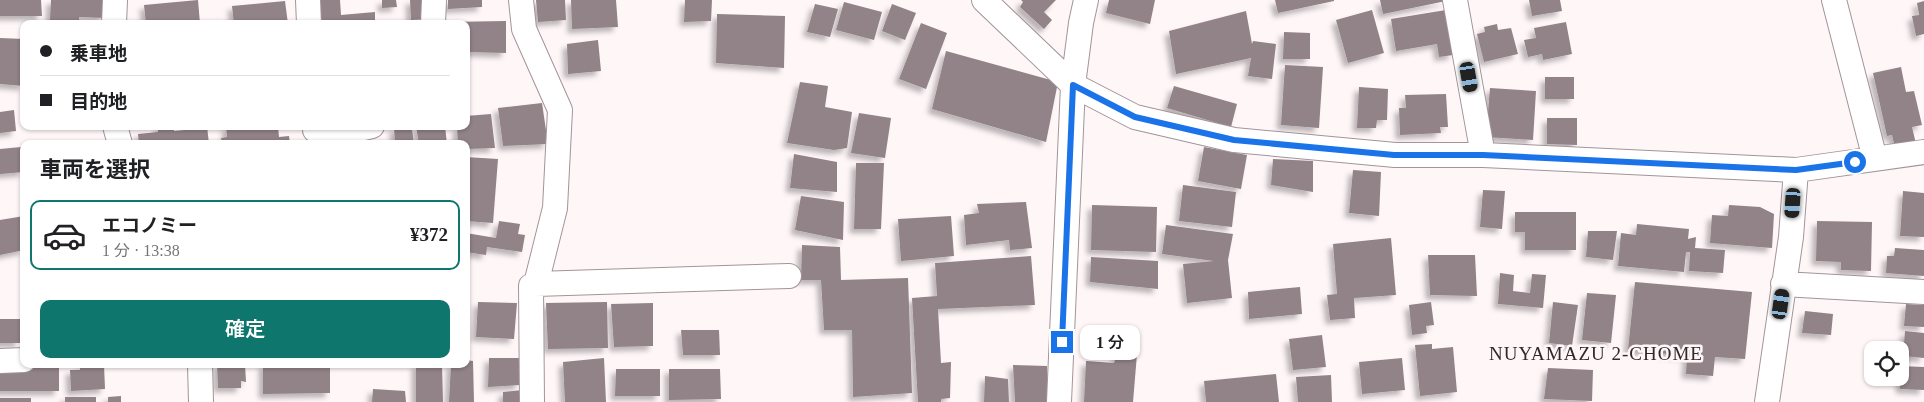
<!DOCTYPE html>
<html lang="ja">
<meta charset="utf-8">
<style>
body{margin:0;font-family:"Times New Roman","Noto Sans JP",serif;background:#f2f2f2;color:#202124;height:100vh;display:flex;flex-direction:column;font-size:19px;white-space:nowrap}
*{box-sizing:border-box;margin:0}
p{font-size:16px;color:#757577}
.icon{flex:none;width:28px;height:28px;fill:none;stroke:currentColor;stroke-width:2;stroke-linecap:round;stroke-linejoin:round}
.map{position:relative;flex:1;overflow:hidden}
.details{position:absolute;left:20px;top:140px;width:450px;height:228px;display:flex;flex-direction:column;background:#fff;border-radius:10px;box-shadow:0 1px 4px #0004}
.details>*{flex:none}
.banner{position:absolute;left:20px;top:20px;width:450px;height:110px;border-radius:10px;box-shadow:0 1px 4px #0004;display:grid;align-content:center;height:110px;padding:0 20px;background:#fff}
.tools{position:absolute;left:1864px;top:341px;display:grid;gap:10px}
.tools a{display:grid;place-items:center;width:45px;height:45px;border-radius:10px;background:#fff;box-shadow:0 1px 4px #0004;font-size:25px}
.end{position:absolute;width:22px;height:22px;margin:-11px;border:6px solid #1a73e8;background:#fff;box-shadow:0 0 0 2px #fff}
.from{border-radius:50%}
.bubble{position:absolute;height:35px;border-radius:10px;background:#fff;box-shadow:0 1px 4px #0004;font-size:16px;font-weight:600;line-height:35px;text-align:center}
.car{position:absolute;width:15px;height:30px;margin:-15px -8px;border-radius:6px;box-shadow:0 0 4px 1px #0007;background:linear-gradient(#222 24%,#8ab4d8 0 40%,#222 0 76%,#8ab4d8 0 86%,#222 0)}
.banner b{display:flex;align-items:center;gap:18px;height:48px;font-size:19px}
.banner b+b{border-top:1px solid #e0e0e0}
.banner i{width:12px;height:12px;background:#202124}
ul{padding:0;list-style:none}
li{display:flex;align-items:center;gap:15px;height:70px;margin:0 10px 8px;padding:0 10px;border:2px solid transparent;border-radius:10px}
li div{flex:1}
li b{display:block;font-size:19px}
li em{font-style:normal;font-weight:600}
li.on{border-color:#0f766e}
li>.icon{width:45px;height:45px;stroke-width:1.5}
h2{padding:0 20px;font-size:22px;line-height:60px}
.cta{display:flex;gap:10px;margin-top:auto;padding:10px 20px}
.cta a{flex:1;height:58px;border-radius:10px;background:#0f766e;color:#fff;font-size:20px;font-weight:600;line-height:58px;text-align:center}
.map>svg:first-child{display:block}
.building{fill:#918387;filter:url(#shadow)}
.lines{fill:none;stroke-linecap:round;stroke-linejoin:round}
.minor-casing{stroke:#a39498;stroke-width:26}
.minor{stroke:#fff;stroke-width:24}
.route{stroke:#1a73e8;stroke-width:6}
.labels{text-anchor:middle;stroke-width:5;stroke-linejoin:round;paint-order:stroke}
.neighbourhood-label{font-size:19px;letter-spacing:1px;fill:#2f2a2b;stroke:#fff6f8}
</style>
<div class="map">
<svg width="1924" height="402" viewBox="0 0 1924 402">
<defs>
<filter id="shadow"><feDropShadow dx="-4.5" dy="4.5" stdDeviation="2.5" flood-color="#0004"/></filter>
</defs>
<rect width="100%" height="100%" fill="#fff6f8"/>
<!-- building -->
<path class="building" d="M0,0h41l1,16h-42z
M51,0h54v18l-26,-1v5l-29,-2z
M198,0l2,24h-54l-2,-19z
M317,0h23l1,15 34,-3v12h-53v-6h-4z
M382,0h14l1,7 -15,1z
M410,0h16l1,19 -16,1z
M448,0h34v7l-34,2z
M536,0h29l1,20 -28,2z
M571,0h45l2,27 -46,2z
M685,0h27l-1,21 -27,1z
M1021,0h35l-12,12 8,8 -8,9 -24,-22 3,-5z
M1109,0h46l-5,24 -44,-11z
M1275,0h59v1l-56,12z
M1380,0h65l1,1 -63,13z
M1529,0h31l2,11 -30,5z
M285,1l3,23h-54l-2,-18z
M1924,1v33l-8,2 -4,-20 7,-1 -2,-12z
M844,2l38,10 -8,28 -38,-10z
M815,4l23,5 -8,28 -23,-5z
M892,4l24,9 -11,27 -23,-9z
M1372,10l12,43 -36,10 -12,-43z
M1446,10l7,45 -14,2 -2,-13 -41,7 -5,-32z
M1246,11l6,33 1,-3 23,3 -4,35 -24,-3 3,-18 -75,16 -7,-43z
M717,14l68,2 -1,52 -68,-5z
M506,21v32l-40,-1v-28h-19v-2z
M1566,22l6,32 -29,6 -1,-6 -14,3 -4,-17 12,-2 -2,-10z
M921,23l26,10 -21,56 -27,-10z
M1497,24l1,6 13,-2 7,26 -34,8 -7,-28 8,-2 -1,-5z
M1284,32l26,1v26h-27z
M0,38l24,1v47l-24,-2z
M598,40l3,31 -33,3 -1,-30z
M946,51l112,31 -12,60 -114,-33z
M1285,65l38,2 -4,61 -38,-3z
M1901,67l5,25 8,-1 8,34 -10,2 4,17 -21,4 -3,-13 -5,1 -14,-63z
M1545,77h29v22h-29z
M800,82l28,4 -3,21 27,5 -5,36 -13,2 -47,-7z
M1174,86l63,18 -6,23 -64,-19z
M1359,87l29,2 -1,31h-10l-1,8h-19z
M1490,88l46,3 -3,49 -47,-3z
M1446,94l2,33h-8l1,6 -41,2 -1,-27h7l-1,-13z
M542,103l6,41 -45,2 -5,-38z
M14,110l2,21 -16,2v-21z
M859,113l32,5 -6,40 -34,-5z
M491,114l4,34 -29,1v-5h-8l-1,-18h9v-10z
M1547,118h30v27l-30,-1z
M158,126h16v5l11,-1 -1,-4h23l2,18h-70l-1,-10 20,-2z
M226,126h52l1,11 10,-1 1,8h-68l-1,-6 6,-1z
M416,126h29l2,18h-28z
M394,127l18,2 2,15h-19z
M374,141l1,3h-20v-2z
M21,147l3,25 -24,2v-25z
M1204,147l43,8 -6,34 -43,-8z
M794,154l43,8v30l-47,-4z
M466,157l32,2 -5,64 -27,-2z
M1273,159l40,2v31l-42,-7z
M856,163h28l-3,66h-27z
M1353,170l28,2 -2,44 -30,-3z
M1183,185l53,7 -4,35 -53,-6z
M1483,190l22,1 -3,38 -22,-2z
M1903,191l21,2v44l-24,-1z
M801,196l43,6 -1,38 -48,-10z
M1026,202l6,46 -22,2 -1,-10 -43,5 -2,-30 15,-2 -2,-9z
M1092,205l65,2 -1,45 -65,-2z
M1729,205l31,2 14,7 -2,34 -62,-5 2,-28 16,1z
M1515,212h61v38h-51v-18h-10z
M24,216v34l-24,5v-35z
M951,216l3,40 -53,5 -3,-42z
M499,221l21,3 -2,10 7,1 -3,17 -35,-5 -1,8 -20,-3v-19l30,5z
M1817,221l55,1 -1,49 -30,-1v-8l-25,-1z
M1637,224l52,5 -1,10 8,-2 -1,11 30,2 -2,23 -34,-2 1,-19h-4l-2,20 -66,-6 3,-33 15,2z
M1166,225l67,9 -5,26 4,38 -45,5 -4,-39 31,-3 -52,-7z
M1588,231h29l-4,29 -27,-3z
M1391,238l5,57 -42,3 1,20 -25,2 -3,-25 10,-1 -4,-50z
M802,245l38,2 1,33 67,-2 4,115 -59,4 -1,-67h-28l-3,-50h-20z
M1895,248l29,2v26l-38,-3 1,-17h7z
M1428,255h47l2,41 -47,-1z
M1031,256l4,49 -97,4 3,54 10,-1 -1,36 -9,1v3h-23l-6,-104 25,-2 -2,-33z
M1091,257l67,4v28l-68,-7z
M1500,273l14,2 -1,16 17,2 2,-19 14,1 -3,33 -45,-4z
M1635,282l117,10 -7,67 -30,-2 -2,19 -27,-2 1,-18 -59,-6z
M1300,287l2,27 -53,5 -1,-27z
M1587,293l29,2 -5,48 -29,-3z
M478,302l39,1 -3,36 -38,-2z
M607,302l1,46 -60,1 -2,-46z
M1431,302l3,23 -8,1 1,7 -15,2 -3,-30z
M1553,302l25,3 -6,41 -23,-3z
M653,303v43l-39,1 -3,-43z
M1906,304l18,1v22l-20,-1z
M1805,311l28,3 -2,21 -29,-2z
M0,319h20v24h-20z
M681,330h38l1,25h-37z
M1905,331l19,2v25l-21,-2z
M1322,335l4,32 -33,3 -4,-31z
M1432,344v5l21,-2 4,45 -37,4 -5,-51z
M1117,354h20l-4,48h-49l2,-41 28,2z
M489,358h32l-1,27 -32,2z
M604,358l2,44h-41l-2,-40z
M1402,358l3,32 -43,4 -3,-32z
M466,360l7,1 1,41h-25l2,-38h15z
M217,364h28l1,18 -5,-1v7h-23z
M263,364h67v29l-67,1z
M416,364h26l1,38h-27z
M104,365l1,24 -34,2 -1,-21h10v-4z
M1013,365l34,1 1,36h-33z
M1901,366l23,1v23l-24,-1z
M0,367h59v24h-59z
M1548,368l45,2 -1,31 -48,-2z
M616,369h44v27h-45z
M669,369h51l1,30 -52,1z
M1276,374l3,28h-73l-2,-21z
M1331,375l1,27h-34l-2,-25z
M985,376l23,3 1,23h-25z
M373,389l32,2 1,11h-34z
M523,390v12h-20v-10z
M121,396v6h-13v-5z
M65,397h31v5h-31z
M0,398h31v4h-31z"/>
<g class="lines">
<!-- minor casing -->
<g class="minor-casing">
<path id="minor" d="M308,0l1,24
M521,0l3,29 36,81 -5,98 -19,76 -5,2 1,116
M984,0l89,85 62,32 99,23 161,15h88l313,15 128,-18
M1455,0l28,155
M1834,0l41,159
M114,24l1,-24
M433,24l1,-24
M115,126l5,18
M315,126v4h40l17,-4
M536,284l253,-8
M1783,284l141,8
M0,361l24,-1
M200,364l1,38
M1059,402l14,-317 8,-62 5,-23
M1767,402l24,-165 5,-67"/>
</g>
<!-- minor -->
<use href="#minor" class="minor"/>
</g>
<g class="lines">
<!-- route -->
<path class="route" d="M1062,342l11,-257 62,32 99,23 160,15h89l313,15 59,-8"/>
</g>
<g class="labels">
<!-- neighbourhood labels -->
<g class="neighbourhood-label">
<text x="1596" y="360">NUYAMAZU 2-CHOME</text>
</g>
</g>
</svg>
<div class="tools">
<a><svg class="icon" aria-label="locate" viewBox="0 0 24 24"><circle cx="12" cy="12" r="6"/><path d="M12 2v4M12 18v4M2 12h4M18 12h4"/></svg></a>
</div>
<i class="end from" style="left:1855px;top:162px"></i>
<i class="end" style="left:1062px;top:342px"></i>
<div class="bubble" style="left:1080px;top:325px;width:60px">1 分</div>
<i class="car" style="left:1469px;top:77px;rotate:170deg"></i>
<i class="car" style="left:1793px;top:203px;rotate:184deg"></i>
<i class="car" style="left:1781px;top:304px;rotate:8deg"></i>
<div class="banner">
<b><i class="from"></i>乗車地</b>
<b><i></i>目的地</b>
</div>
<section class="details">
<h2>車両を選択</h2>
<ul>
<li class="on"><svg class="icon" aria-label="car" viewBox="0 0 24 24"><path d="M5 17H2v-5l4-1 3-4h7l3 4 3 1v5h-3M9 17h6M6 11h13"/><circle cx="7" cy="17" r="2"/><circle cx="17" cy="17" r="2"/></svg><div><b>エコノミー</b><p>1 分 · 13:38</p></div><em>¥372</em></li>
</ul>
<div class="cta"><a>確定</a></div>
</section>
</div>
